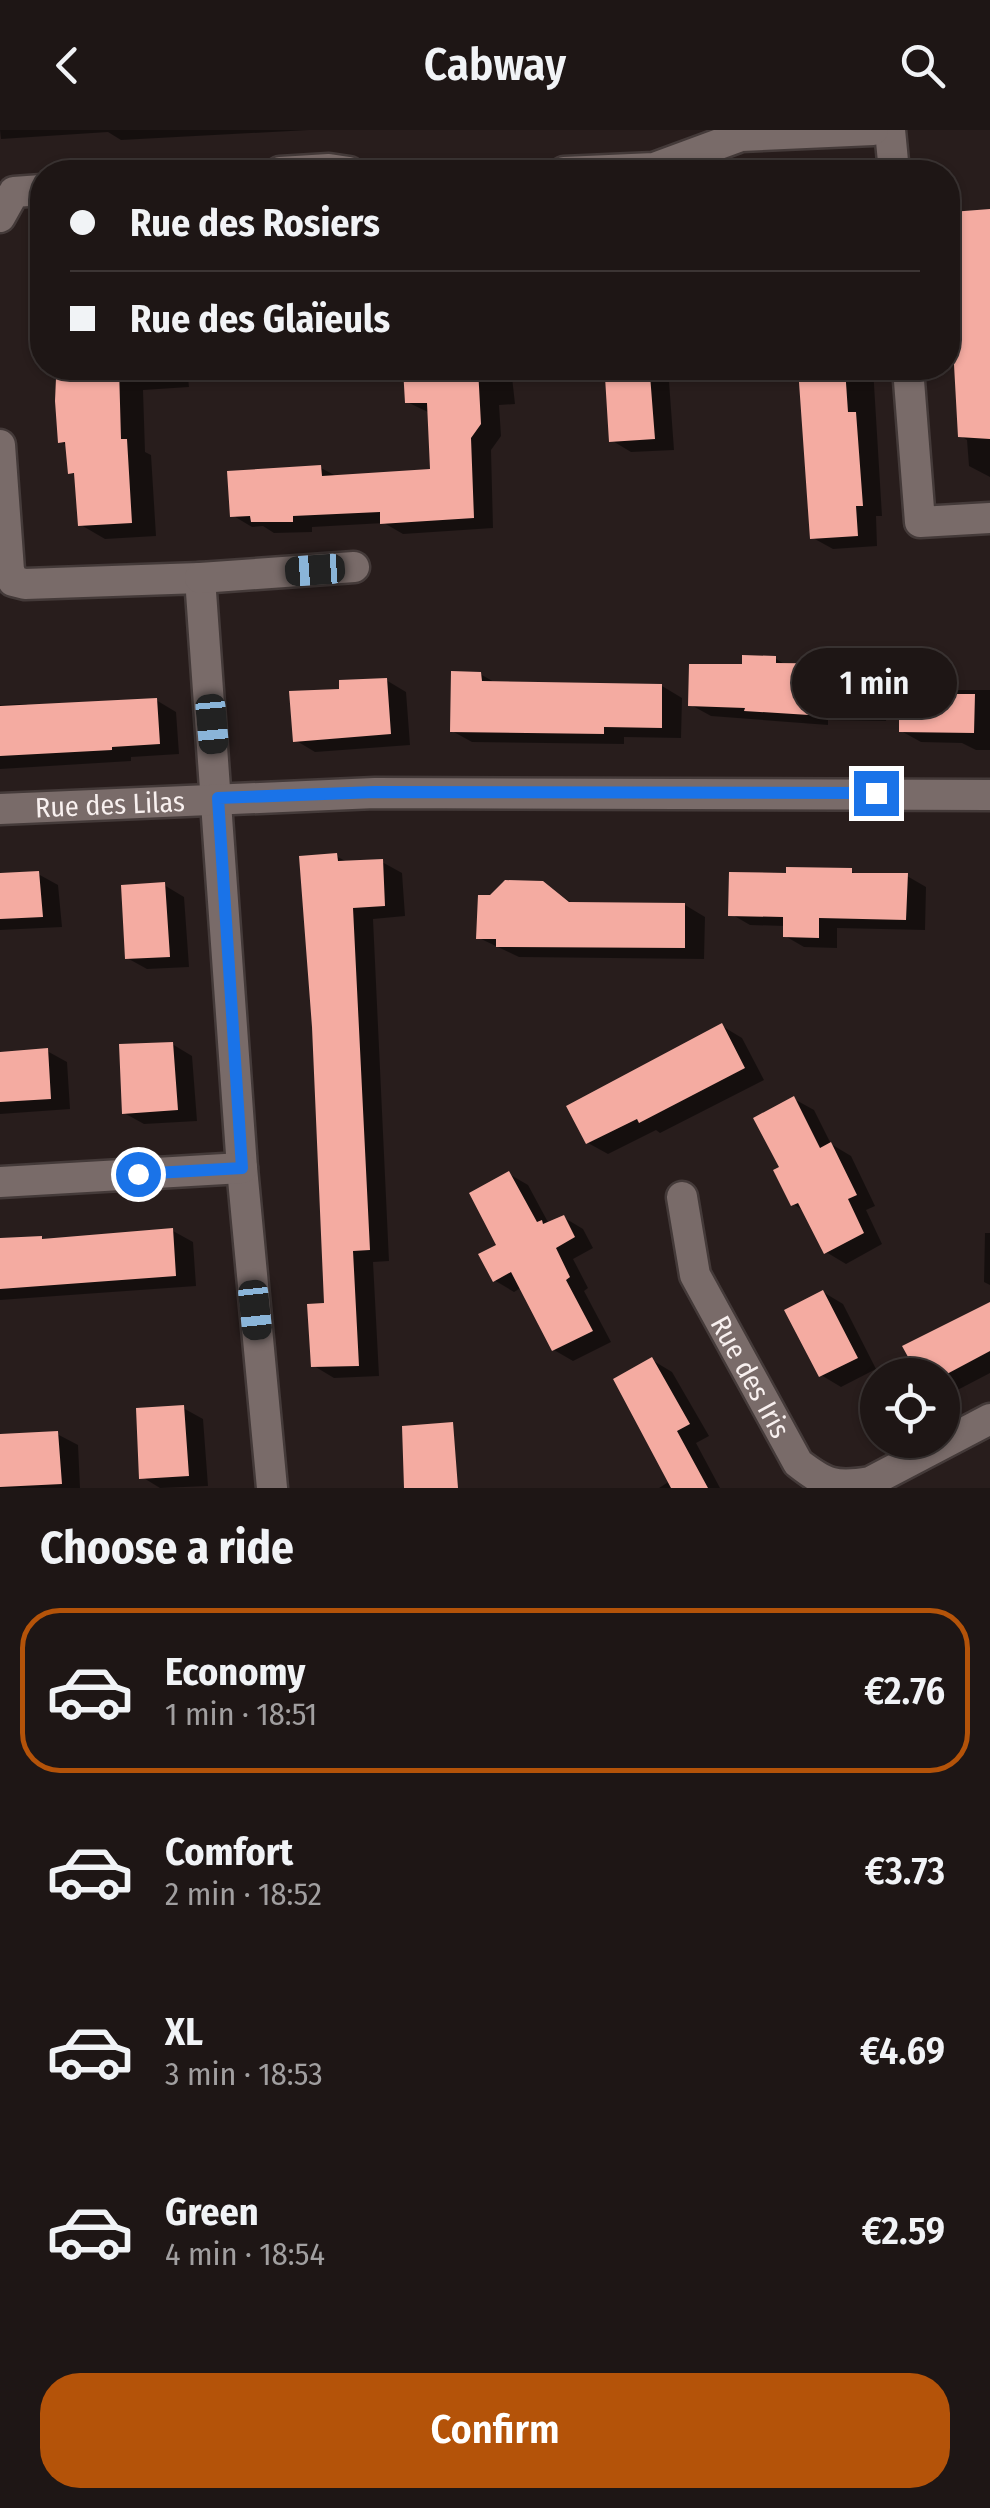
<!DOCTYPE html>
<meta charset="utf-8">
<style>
body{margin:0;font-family:"Fira Sans Condensed",sans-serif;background:#2b2322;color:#f1f3f6;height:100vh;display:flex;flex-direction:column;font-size:38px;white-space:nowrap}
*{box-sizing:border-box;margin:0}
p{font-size:32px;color:#a19fa0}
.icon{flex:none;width:55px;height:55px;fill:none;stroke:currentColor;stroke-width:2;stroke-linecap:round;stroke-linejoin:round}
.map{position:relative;height:1358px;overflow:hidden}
.details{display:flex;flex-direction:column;background:#1e1615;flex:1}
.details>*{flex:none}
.top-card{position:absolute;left:30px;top:30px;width:930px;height:220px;border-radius:40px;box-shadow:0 2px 8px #0004,0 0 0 2px #3c3534;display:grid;align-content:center;height:220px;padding:0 40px;background:#1e1615}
.buttons{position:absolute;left:860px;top:1228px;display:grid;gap:20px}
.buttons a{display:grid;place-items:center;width:100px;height:100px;border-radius:50%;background:#1e1615;box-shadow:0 2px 8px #0004,0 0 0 2px #3c3534;font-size:50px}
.end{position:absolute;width:45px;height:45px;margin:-22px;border:12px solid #1a73e8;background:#fff;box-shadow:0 0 0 5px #fff}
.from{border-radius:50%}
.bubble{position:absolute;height:70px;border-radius:35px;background:#1e1615;box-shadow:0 2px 8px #0004,0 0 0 2px #3c3534;font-size:32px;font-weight:600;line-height:70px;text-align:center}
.car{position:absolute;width:30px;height:60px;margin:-30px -15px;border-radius:12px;box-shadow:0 0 8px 2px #0007;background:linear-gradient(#222 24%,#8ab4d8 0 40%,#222 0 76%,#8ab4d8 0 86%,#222 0)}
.top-card b{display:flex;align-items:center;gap:35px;height:95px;font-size:38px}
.top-card b+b{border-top:2px solid #3c3534}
.top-card i{width:25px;height:25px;background:#f1f3f6}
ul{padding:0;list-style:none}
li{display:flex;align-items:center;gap:30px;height:165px;margin:0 20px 15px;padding:0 20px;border:5px solid transparent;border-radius:40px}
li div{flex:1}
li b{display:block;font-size:38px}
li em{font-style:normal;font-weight:600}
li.active{border-color:#b45309}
li>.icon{width:90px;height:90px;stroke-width:1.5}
h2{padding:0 40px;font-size:45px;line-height:120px}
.button{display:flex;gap:20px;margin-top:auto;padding:20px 40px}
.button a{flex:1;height:115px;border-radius:40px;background:#b45309;color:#fff;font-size:40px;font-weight:600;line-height:115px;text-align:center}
header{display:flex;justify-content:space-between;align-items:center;height:130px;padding:0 40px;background:#1e1615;font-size:45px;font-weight:600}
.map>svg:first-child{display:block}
.shadow{fill:#0007}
.building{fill:#f4aba1}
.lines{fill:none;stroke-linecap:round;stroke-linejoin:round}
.minor-casing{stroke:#443a39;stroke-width:35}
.minor{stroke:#796b69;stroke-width:30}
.route{stroke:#1a73e8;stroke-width:12}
.labels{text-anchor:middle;stroke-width:10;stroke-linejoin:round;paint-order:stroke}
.street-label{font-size:28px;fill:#f8f0ef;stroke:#281d1c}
</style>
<header><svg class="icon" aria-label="back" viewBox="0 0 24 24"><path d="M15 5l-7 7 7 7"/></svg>Cabway<svg class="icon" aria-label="search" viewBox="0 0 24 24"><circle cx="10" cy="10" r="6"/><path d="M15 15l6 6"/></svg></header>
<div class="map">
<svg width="990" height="1358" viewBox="0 0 990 1358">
<rect width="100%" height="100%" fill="#281d1c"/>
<!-- shadow -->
<path class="shadow" d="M0,0h309l-188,10 -13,-8 -107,7z
M990,82v265l-21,-11 -2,-26 -6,-4 -5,-191z
M86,238h101l2,19 -46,3 2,62 6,3 5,81 -51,3 -24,-14 -4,-49 -7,-4 -2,-26 -7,-4 32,-63z
M405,238h106l4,36 -16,1 2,31 -10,14 2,78 -90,6 -19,-11 -72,4v5l-38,1 -11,-7 -11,1 -20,-12 89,-47 17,9 95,-5 -3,-59 -23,-11z
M607,238h61l6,82 -43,2 -20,-12z
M801,238h72l9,148h-6l1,30 -44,3 -20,-11z
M776,529l12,7h79l20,12 -1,43 -58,-1v5l-117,-9 -20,-11 53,-39z
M480,544l16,9 166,3 20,12 -1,40 -57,-1v7l-152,-2 -20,-11z
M386,550l20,12 4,53 -95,7 -20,-12 47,-49z
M902,560h88v60h-14l-14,-7 -41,-1 -20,-11z
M156,570l20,12 3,42 -48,3v4l-131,8v-64l26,-1 6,3z
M336,726l13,7 33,-1 20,11 3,43 -32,3 16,342 -16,1 6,114 -45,2 -20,-12 12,-61z
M851,741l9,5h47l19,11 -1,43 -88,-2v20l-33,-1 -19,-11v-10l-35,-1 -19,-11 57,-39z
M38,744l20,11 4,42 -62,3v-54z
M542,753l33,22h110l20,12 -1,42 -185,-2 -40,-19z
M164,755l20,12 5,70 -42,2 -20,-11z
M722,896l20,12 22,42 -104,53 -4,-3 -48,24 -20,-11z
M172,914l20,12 5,65 -53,3 -20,-11z
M47,921l20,11 3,47 -70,5v-60z
M794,969l20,11 17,34 20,12 24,50 -9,4 16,34 -36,20 -20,-12 -22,-41 -11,-7 -11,-36z
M509,1044l19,11 21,39 14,-7 20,12 10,19 -20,11 15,29 -4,3 27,51 -38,19 -19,-11 -32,-63 -8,5 -20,-12z
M173,1101l20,11 3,44 -196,14v-59l41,-3 5,3z
M985,1103h5v52l-6,-3z
M823,1162l20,12 33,65 -35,18 -20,-12z
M990,1178v65l-44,23 -4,-1v-20h-22z
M652,1230l20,12 37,64 -13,7 24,45h-61l11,-7z
M183,1278l20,11 5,67 -48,2 -18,-11z
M57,1304l21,11 2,43h-80v-51z"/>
<!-- building -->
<path class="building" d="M990,79v230l-32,-2 -10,-181v-13h5l-2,-31z
M67,238h52l2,71h6l5,84 -54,3 -4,-53 -6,1 -3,-32 -7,1 -3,-42 1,-23h12z
M403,238h75l3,56 -10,14 3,80 -94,6v-12l-87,4v6h-42l-1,-6 -20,1 -3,-46 94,-6 1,11 108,-7 -3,-66h-22z
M609,238h36l1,7h4l5,64 -46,3 -4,-65h5z
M798,238h47l3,44h8l7,94h-7l2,30 -48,3z
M742,525l34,1v7l91,1v47l-58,-1v5l-65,-4 1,-3 -57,-2 1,-42h53z
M451,541l30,1 1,9 180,3v44l-58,-1v7l-154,-2z
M387,548l4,56 -98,8 -4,-51 50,-2v-9z
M899,558h57l1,6h18l-1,39 -75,-1z
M157,568l3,46 -48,3v3l-112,6v-50z
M337,723l1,8 45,-2 2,47 -32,2 17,342 -17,1 6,115 -48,1 -4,-63 17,-1 -12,-276 -13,-171z
M786,737l66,1v5h56l-2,47 -87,-2v20l-36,-1v-20l-55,-1 1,-44 57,1z
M39,741l4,46 -43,2v-46z
M505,750l38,1 26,21 116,1v45l-189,-1v-8h-20l2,-44h12z
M165,752l5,75 -45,2 -4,-74z
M722,893l23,45 -106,55 -2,-4 -51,25 -20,-38z
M173,912l5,68 -56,4 -3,-70z
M48,918l3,51 -51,3v-50z
M794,966l26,52 11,-6 26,53 -9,4 16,34 -40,21 -26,-51 -7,3 -18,-36 6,-3 -26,-49z
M509,1041l28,51 5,-2 1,4 21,-9 11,22 -19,11 14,29 -4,3 27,51 -41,20 -41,-79 -18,10 -15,-28 18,-9 -27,-52z
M173,1098l3,48 -176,13v-51l42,-2v3z
M823,1160l35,68 -39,19 -35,-67z
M990,1172v49l-45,24h-27l-16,-29z
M652,1227l38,67 -13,7 31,57h-37l-58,-109z
M184,1275l5,71 -50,3 -3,-71z
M453,1292l5,66h-54l-2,-62z
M58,1301l4,53 -62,3v-53z"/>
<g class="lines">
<!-- minor casing -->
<g class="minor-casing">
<g id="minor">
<path d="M890,0l4,42"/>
<path d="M280,42l49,-3 20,3"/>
<path d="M564,42l90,-4 87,-32 132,-6"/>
<path d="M0,87l14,-25 28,-2"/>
<path d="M908,238l12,154 70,-4"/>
<path d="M0,315l9,125 4,11 12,3 175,-6 42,590 30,320"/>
<path d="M200,448l154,-11"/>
<path id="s1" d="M0,679l375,-16 615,2"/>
<path d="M0,1052l242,-14"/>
<path id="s2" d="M682,1067l13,78 103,188c27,21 37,25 72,19l120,-63"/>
</g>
</g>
<!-- minor -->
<use href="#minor" class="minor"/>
</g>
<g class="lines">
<!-- route -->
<path class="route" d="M138,1044l104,-6 -24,-370 157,-6 501,1"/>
</g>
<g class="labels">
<!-- street labels -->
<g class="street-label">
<text dy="10" stroke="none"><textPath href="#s1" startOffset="110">Rue des Lilas</textPath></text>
<text dy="10" stroke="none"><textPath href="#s2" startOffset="195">Rue des Iris</textPath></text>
</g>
</g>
</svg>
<div class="buttons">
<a><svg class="icon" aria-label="locate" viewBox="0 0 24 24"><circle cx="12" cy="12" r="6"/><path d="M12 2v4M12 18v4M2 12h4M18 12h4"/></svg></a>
</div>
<i class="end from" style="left:138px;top:1044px"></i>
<i class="end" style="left:876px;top:663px"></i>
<div class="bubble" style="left:792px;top:518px;width:165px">1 min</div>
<i class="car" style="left:315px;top:440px;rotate:266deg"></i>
<i class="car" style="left:212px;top:594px;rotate:175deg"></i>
<i class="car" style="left:255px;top:1180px;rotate:174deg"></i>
<div class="top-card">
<b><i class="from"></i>Rue des Rosiers</b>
<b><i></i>Rue des Glaïeuls</b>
</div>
</div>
<section class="details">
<h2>Choose a ride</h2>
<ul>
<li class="active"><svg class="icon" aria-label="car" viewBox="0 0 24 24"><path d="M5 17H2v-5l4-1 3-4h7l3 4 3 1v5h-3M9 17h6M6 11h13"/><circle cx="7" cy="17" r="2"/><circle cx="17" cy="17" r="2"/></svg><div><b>Economy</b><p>1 min · 18:51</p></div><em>€2.76</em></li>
<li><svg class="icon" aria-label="car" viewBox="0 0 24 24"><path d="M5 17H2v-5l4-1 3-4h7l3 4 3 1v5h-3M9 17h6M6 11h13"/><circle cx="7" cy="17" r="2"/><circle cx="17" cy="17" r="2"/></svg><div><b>Comfort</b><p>2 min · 18:52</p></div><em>€3.73</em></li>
<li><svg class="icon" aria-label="car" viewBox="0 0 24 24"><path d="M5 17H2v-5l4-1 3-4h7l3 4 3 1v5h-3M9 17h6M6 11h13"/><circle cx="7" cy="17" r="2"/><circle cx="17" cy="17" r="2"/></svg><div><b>XL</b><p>3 min · 18:53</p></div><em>€4.69</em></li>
<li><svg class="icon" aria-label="car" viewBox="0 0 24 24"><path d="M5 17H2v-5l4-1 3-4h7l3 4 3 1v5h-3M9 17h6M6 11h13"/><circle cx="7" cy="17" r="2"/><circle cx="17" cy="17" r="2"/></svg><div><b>Green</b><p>4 min · 18:54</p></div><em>€2.59</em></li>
</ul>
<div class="button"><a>Confirm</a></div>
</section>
